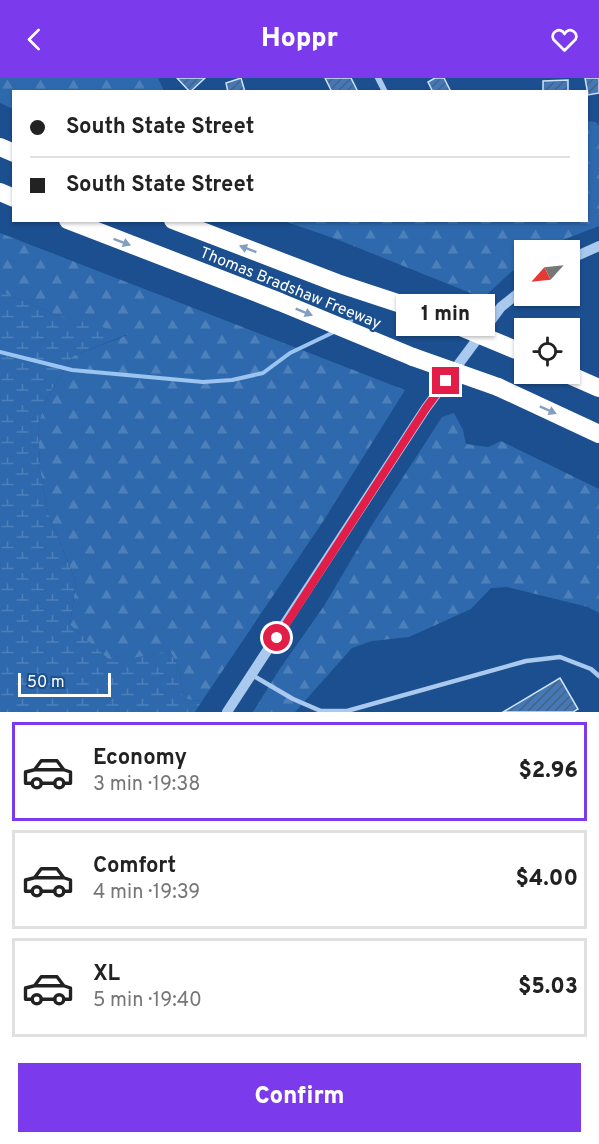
<!DOCTYPE html>
<meta charset="utf-8">
<style>
body{margin:0;font-family:Overpass,sans-serif;background:#f2f2f2;color:#222;height:100vh;display:flex;flex-direction:column;font-size:22px;white-space:nowrap}
*{box-sizing:border-box;margin:0}
p{font-size:20px;color:#767676}
.icon{flex:none;width:33px;height:33px;fill:none;stroke:currentColor;stroke-width:2;stroke-linecap:round;stroke-linejoin:round}
.map{position:relative;height:634px;overflow:hidden}
.drawer{display:flex;flex-direction:column;background:#fff;flex:1}
.drawer>*{flex:none}
.guide{position:absolute;left:12px;top:12px;width:576px;height:132px;border-radius:0px;box-shadow:0 2px 4px #0004;display:grid;align-content:center;height:132px;padding:0 18px;background:#fff}
.needle{width:39px;rotate:243deg}
.controls{position:absolute;left:514px;top:162px;display:grid;gap:12px}
.controls a{display:grid;place-items:center;width:66px;height:66px;border-radius:0px;background:#fff;box-shadow:0 2px 4px #0004;font-size:30px}
.scale{position:absolute;left:18px;bottom:15px;width:93px;box-sizing:border-box;padding-left:6px;border:3px solid #fff;border-top:0;font-size:16px;line-height:21px;white-space:nowrap;color:#fff;-webkit-text-stroke:4px #1b4f8f;paint-order:stroke}
.end{position:absolute;width:27px;height:27px;margin:-14px;border:8px solid #e11d48;background:#fff;box-shadow:0 0 0 3px #fff}
.from{border-radius:50%}
.bubble{position:absolute;height:42px;border-radius:0px;background:#fff;box-shadow:0 2px 4px #0004;font-size:20px;font-weight:800;line-height:42px;text-align:center}
.guide b{display:flex;align-items:center;gap:21px;height:57px;font-size:22px}
.guide b+b{border-top:2px solid #e0e0e0}
.guide i{width:15px;height:15px;background:#222}
ul{padding:10px 0 0;list-style:none}
li{display:flex;align-items:center;gap:18px;height:99px;margin:0 12px 9px;padding:0 6px;border:3px solid #e0e0e0;border-radius:0px}
li div{flex:1}
li b{display:block;font-size:22px}
li em{font-style:normal;font-weight:800}
li.on{border-color:#7c3aed}
li>.icon{width:54px;height:54px;stroke-width:1.5}
.button{display:flex;gap:12px;margin-top:auto;padding:12px 18px}
.button a{flex:1;height:69px;border-radius:0px;background:#7c3aed;color:#fff;font-size:24px;font-weight:800;line-height:69px;text-align:center}
header{display:flex;justify-content:space-between;align-items:center;height:78px;padding:0 18px;background:#7c3aed;color:#fff;font-size:27px;font-weight:800}
.map>svg:first-child{display:block}
.forest{fill:url(#forest-firs)}
.wetland{fill:url(#wetland-marsh)}
.lines{fill:none;stroke-linecap:round;stroke-linejoin:round}
.stream{stroke:#9cc4f0;stroke-width:4}
.building{fill:url(#building-hatch);stroke:#cfe3fa;stroke-width:1.5}
.service{stroke:#a9c9ee;stroke-width:4.5}
.minor{stroke:#a9c9ee;stroke-width:6}
.tertiary{stroke:#a9c9ee;stroke-width:10}
.motorway{stroke:#fff;stroke-width:18}
.motorway-bridge{stroke:#fff;stroke-width:18}
.oneway{fill:#829ec1}
.route{stroke:#e11d48;stroke-width:8}
.labels{text-anchor:middle;stroke-width:4.5;stroke-linejoin:round;paint-order:stroke}
.street-label{font-size:16px;fill:#fff;stroke:#1b4f8f}
</style>
<header><svg class="icon" aria-label="back" viewBox="0 0 24 24"><path d="M15 5l-7 7 7 7"/></svg>Hoppr<svg class="icon" aria-label="heart" viewBox="0 0 24 24"><path d="M12 20l-8-8c-3-5 5-10 8-4 3-6 11-1 8 4z"/></svg></header>
<div class="map">
<svg width="599" height="634" viewBox="0 0 599 634">
<defs>
<pattern id="forest-firs" width="22" height="20" patternUnits="userSpaceOnUse" patternTransform="scale(1.5)"><rect width="22" height="20" fill="#2e69ad"/><path d="M5 1l3.5 6h-7zM16 11l3.5 6h-7z" fill="#4d80b9"/></pattern>
<pattern id="wetland-marsh" width="20" height="14" patternUnits="userSpaceOnUse" patternTransform="scale(1.5)"><rect width="20" height="14" fill="#2e69ad"/><path d="M1 5h8M5 5V1M11 12h8M15 12V8" fill="none" stroke="#4d80b9"/></pattern>
<pattern id="building-hatch" width="6" height="6" patternUnits="userSpaceOnUse" patternTransform="scale(1.5)"><rect width="6" height="6" fill="#4478b7"/><path d="M-1 1l2-2M0 6l6-6M5 7l2-2" fill="none" stroke="#486282"/></pattern>
</defs>
<rect width="100%" height="100%" fill="#1b4f8f"/>
<!-- forest -->
<path class="forest" d="M0,0h158l6,13 -150,1 -1,17 -13,-6z
M587,43l9,1 3,4v100l-44,17 -11,7h-19v13l-14,9 -28,26 -147,-59 -52,-18 302,-1z
M0,155l405,157 -81,130 -122,181 -19,-2 -3,-29 -10,-19 -58,12 -42,-38 6,-43 -28,-69 -8,-44 -2,-44 9,-28 26,-41 54,-21 -73,-21 -54,-23z
M454,335l9,17 3,14 22,3 13,-6 98,48v124l-11,-6 -81,-20 -16,1 -20,21 -62,28 -37,4 -20,7 -57,64h-42l26,-42 45,-64 46,-78 72,-111z"/>
<!-- wetland -->
<path class="wetland" d="M0,213l54,23 74,20 -55,22 -26,41 -9,28 2,44 8,44 28,69 -6,43 42,37 58,-11 10,19 3,29 19,2 -7,11h-195z"/>
<g class="lines">
<!-- stream -->
<path class="stream" d="M347,245l12,-8
M0,274l72,18 131,12 29,-2 31,-7 27,-20 44,-21"/>
</g>
<!-- building -->
<path class="building" d="M177,0h28l-15,14z
M241,0l4,14h-17l-2,-9z
M325,0h26l7,14h-26z
M435,0h9l7,14h-18l-5,-10z
M585,0h14v15l-11,2z
M568,2v12h-25v-11z
M560,600l18,31 -5,3h-70z"/>
<g class="lines">
<!-- service -->
<path class="service" d="M252,597l41,24 28,12h26l179,-50 34,-4 31,12 8,7"/>
<!-- minor -->
<path class="minor" d="M378,0l7,14"/>
<!-- tertiary -->
<path class="tertiary" d="M570,181l29,-13
M227,634l199,-304 75,-101 24,-19"/>
<!-- motorway -->
<path class="motorway" d="M0,69l14,6
M0,114l14,6
M68,142l212,82 133,55
M173,142l164,63 85,28
M567,296l32,14
M498,309l101,47"/>
<!-- motorway-bridge -->
<path class="motorway-bridge" d="M422,233l94,39
M413,279l85,30"/>
</g>
<!-- one-way arrows -->
<defs><path id="oneway-solid" d="M-6-.8H1V-3.2L6.5 0L1 3.2V.8H-6Z" transform="scale(1.5)"/></defs>
<g class="oneway">
<use href="#oneway-solid" transform="translate(122 164) rotate(21)"/>
<use href="#oneway-solid" transform="translate(248 171) rotate(-159)"/>
<use href="#oneway-solid" transform="translate(304 234) rotate(22)"/>
<use href="#oneway-solid" transform="translate(548 332) rotate(24)"/>
</g>
<g class="lines">
<!-- route -->
<path class="route" d="M277,560l149,-230 20,-27"/>
</g>
<g class="labels">
<!-- street labels -->
<g class="street-label">
<text transform="translate(291 209) rotate(22)" y="6">Thomas Bradshaw Freeway</text>
</g>
</g>
</svg>
<div class="controls">
<a><svg class="needle" viewBox="-14 -14 28 28"><path d="M0-13l5 13h-10z" fill="#e53935"/><path d="M0 13l5-13h-10z" fill="#767676"/></svg></a>
<a><svg class="icon" aria-label="locate" viewBox="0 0 24 24"><circle cx="12" cy="12" r="6"/><path d="M12 2v4M12 18v4M2 12h4M18 12h4"/></svg></a>
</div>
<div class="scale">50 m</div>
<i class="end from" style="left:277px;top:560px"></i>
<i class="end" style="left:446px;top:303px"></i>
<div class="bubble" style="left:396px;top:216px;width:99px">1 min</div>
<div class="guide">
<b><i class="from"></i>South State Street</b>
<b><i></i>South State Street</b>
</div>
</div>
<section class="drawer">
<ul>
<li class="on"><svg class="icon" aria-label="car" viewBox="0 0 24 24"><path d="M5 17H2v-5l4-1 3-4h7l3 4 3 1v5h-3M9 17h6M6 11h13"/><circle cx="7" cy="17" r="2"/><circle cx="17" cy="17" r="2"/></svg><div><b>Economy</b><p>3 min · 19:38</p></div><em>$2.96</em></li>
<li><svg class="icon" aria-label="car" viewBox="0 0 24 24"><path d="M5 17H2v-5l4-1 3-4h7l3 4 3 1v5h-3M9 17h6M6 11h13"/><circle cx="7" cy="17" r="2"/><circle cx="17" cy="17" r="2"/></svg><div><b>Comfort</b><p>4 min · 19:39</p></div><em>$4.00</em></li>
<li><svg class="icon" aria-label="car" viewBox="0 0 24 24"><path d="M5 17H2v-5l4-1 3-4h7l3 4 3 1v5h-3M9 17h6M6 11h13"/><circle cx="7" cy="17" r="2"/><circle cx="17" cy="17" r="2"/></svg><div><b>XL</b><p>5 min · 19:40</p></div><em>$5.03</em></li>
</ul>
<div class="button"><a>Confirm</a></div>
</section>
